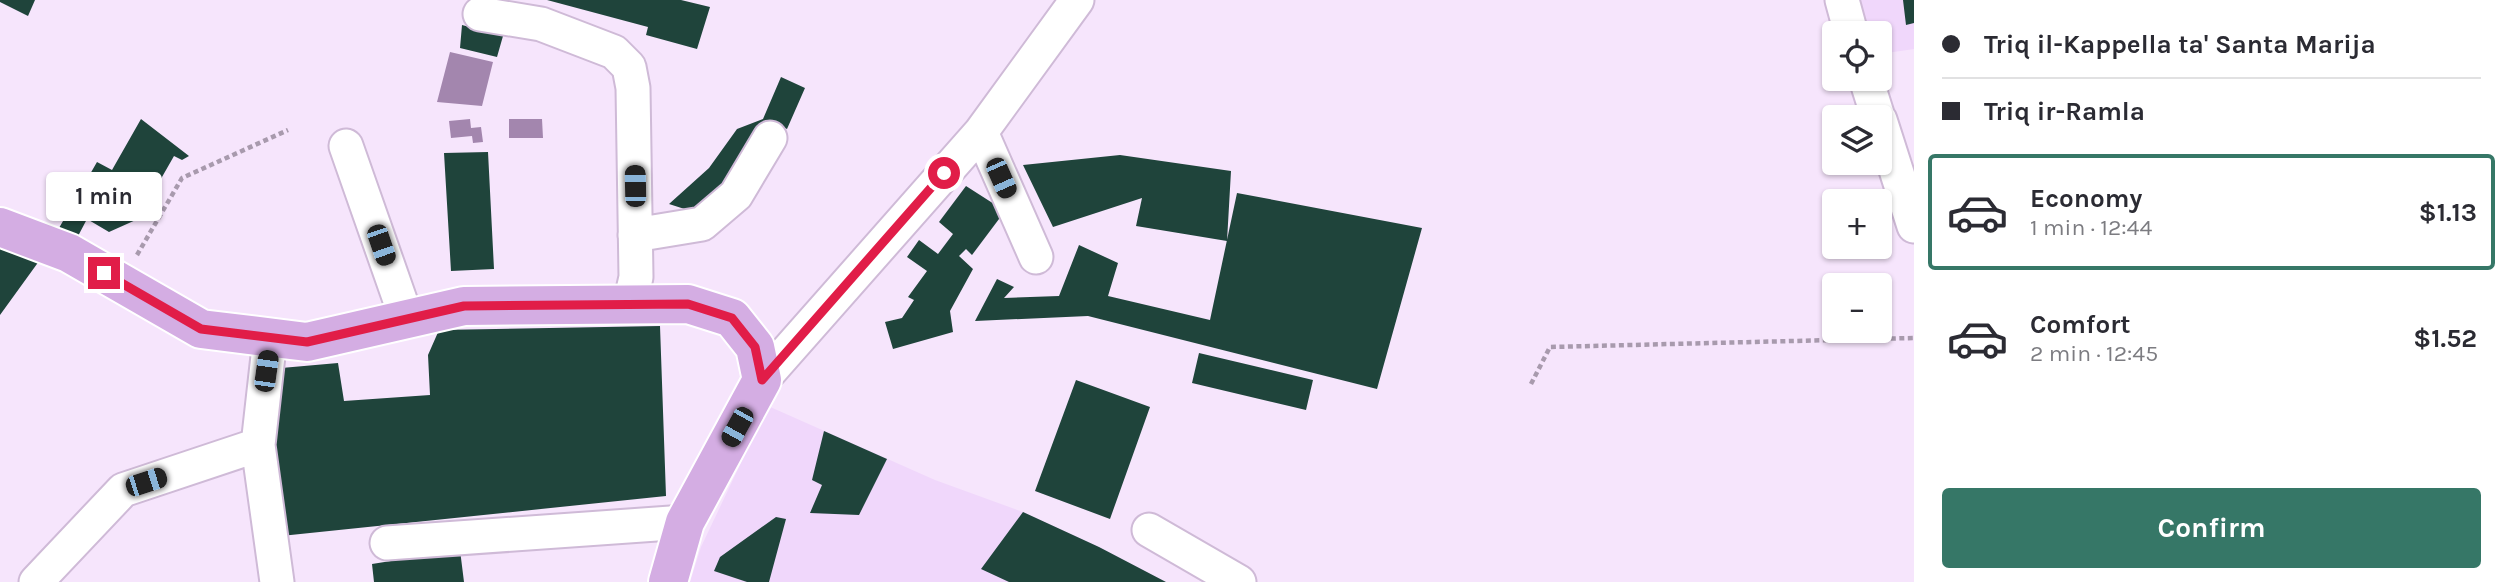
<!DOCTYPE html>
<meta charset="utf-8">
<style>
body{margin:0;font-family:Karla,sans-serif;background:#f7f7f7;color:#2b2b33;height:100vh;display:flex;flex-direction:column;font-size:26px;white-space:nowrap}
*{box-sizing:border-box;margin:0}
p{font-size:23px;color:#7c7c81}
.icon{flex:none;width:38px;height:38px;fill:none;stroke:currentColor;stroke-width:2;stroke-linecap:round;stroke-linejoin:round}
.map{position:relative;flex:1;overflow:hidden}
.panel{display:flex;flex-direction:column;background:#fff;width:595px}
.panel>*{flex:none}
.banner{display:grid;align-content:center;height:154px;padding:0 28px;background:#fff}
.buttons{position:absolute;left:1822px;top:21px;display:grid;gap:14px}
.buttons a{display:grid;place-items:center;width:70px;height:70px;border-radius:7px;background:#fff;box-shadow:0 2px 5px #0004;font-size:35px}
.end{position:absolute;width:32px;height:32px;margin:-16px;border:9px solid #e11d48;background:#fff;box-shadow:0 0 0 4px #fff}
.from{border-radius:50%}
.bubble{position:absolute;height:49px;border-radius:7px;background:#fff;box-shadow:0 2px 5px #0004;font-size:23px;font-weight:700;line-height:49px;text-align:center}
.car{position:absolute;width:21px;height:42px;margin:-21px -10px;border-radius:9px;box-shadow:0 0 5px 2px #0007;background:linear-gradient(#222 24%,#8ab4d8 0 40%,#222 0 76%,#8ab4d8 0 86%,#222 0)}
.banner b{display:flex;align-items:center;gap:24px;height:66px;font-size:26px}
.banner b+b{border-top:2px solid #e1e1e2}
.banner i{width:18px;height:18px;background:#2b2b33}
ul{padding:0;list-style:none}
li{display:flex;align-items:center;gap:21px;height:116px;margin:0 14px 10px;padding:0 14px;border:4px solid transparent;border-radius:7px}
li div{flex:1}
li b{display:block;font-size:26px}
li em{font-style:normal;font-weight:700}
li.active{border-color:#367767}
li>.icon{width:63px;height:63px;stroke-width:1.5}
.button{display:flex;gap:14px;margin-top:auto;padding:14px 28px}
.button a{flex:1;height:80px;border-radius:7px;background:#367767;color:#fff;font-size:28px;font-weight:700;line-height:80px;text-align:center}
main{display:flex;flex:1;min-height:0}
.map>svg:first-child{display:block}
.built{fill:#f0d7fb}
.water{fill:#a386ae}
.building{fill:#1f443b}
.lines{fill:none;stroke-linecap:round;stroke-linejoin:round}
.minor-casing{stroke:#cfbad7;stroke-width:37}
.major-casing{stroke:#fff;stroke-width:42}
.path{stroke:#a89aad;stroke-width:4.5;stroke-dasharray:5 3.5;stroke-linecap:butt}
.minor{stroke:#fff;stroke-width:33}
.major{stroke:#d4ade3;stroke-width:38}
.route{stroke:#e11d48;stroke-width:9}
</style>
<main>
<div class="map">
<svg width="1914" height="582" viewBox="0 0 1914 582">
<rect width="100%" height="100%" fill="#f6e5fc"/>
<!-- built -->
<path class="built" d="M1853,0h61v49l-34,5v-21h-19z
M768,406l167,74 88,32 76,35 67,35h-476l11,-35z"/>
<!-- water -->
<path class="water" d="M450,52l43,10 -11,44 -45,-4z
M470,119l1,9 10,-1 2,15 -10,1 -1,-7 -21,2 -2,-17z
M509,119h33l1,19h-34z"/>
<!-- building -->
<path class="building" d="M0,0h35l-7,16 -28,-14z
M547,0h134l29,7 -13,42 -51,-14 2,-8z
M1903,0h11v23l-8,2z
M462,25l41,11 -6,21 -37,-9z
M781,77l24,11 -18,41 -21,-9 -22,46 -47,47 -28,-9 40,-36 28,-39 26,-10z
M141,119l48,37 -7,4 -8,-4 -36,63 -29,13 -22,-13 -10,19 -18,-10 38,-66 15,8z
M488,152l6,117 -43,2 -7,-118z
M1120,155l111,16 -4,70 -91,-15 6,-28 -89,29 -30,-62z
M966,186l39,25 -33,44 -6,-6 -7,7 14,13 -23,42 3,21 -60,17 -8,-27 17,-4 12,-18 -6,-3 19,-26 -20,-14 12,-17 19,14 15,-20 -14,-12z
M1237,193l185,35 -45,161 -289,-73 -113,5 22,-42 17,8 -10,11 55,-2 20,-51 39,18 -10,33 102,24z
M0,241l42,16 -42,58z
M660,326l6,170 -385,40 -16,-119 5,-48 68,-6 6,38 86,-6 -2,-40 11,-25z
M1199,353l114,27 -7,30 -114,-27z
M1076,380l74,27 -40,112 -75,-28z
M824,431l63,28 -28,56 -49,-2 12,-28 -10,-5z
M1023,512l76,35 67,35h-157l-28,-13z
M776,517l10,2 -17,63h-22l-33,-11 6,-14z
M460,550l4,32h-90l-2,-18z"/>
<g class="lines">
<!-- minor casing -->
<g class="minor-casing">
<path id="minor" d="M1842,0l9,33
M480,14l61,10 73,28 15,15 4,21 3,189 -6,27
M1866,79l12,38
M1880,120l34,106
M981,132l55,125
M346,146l61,174
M635,235l67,-11 34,-29 34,-57
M270,338l-12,107 19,137
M762,380l219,-248 96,-132
M1149,530l90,52
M387,543l298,-21
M36,582l87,-92 135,-45"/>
</g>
<!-- major casing -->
<g class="major-casing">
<path id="major" d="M0,227l69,26 132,76 106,13 157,-36 224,-2 44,14 23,29 7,33 -77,142 -17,60"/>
</g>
<!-- path -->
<path class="path" d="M137,255l45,-77 106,-48
M1531,384l19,-37 364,-9"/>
<!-- minor -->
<use href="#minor" class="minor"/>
<!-- major -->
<use href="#major" class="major"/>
</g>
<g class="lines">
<!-- route -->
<path class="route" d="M104,273l97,56 106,13 157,-36 224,-2 44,14 23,29 7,33 182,-207"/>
</g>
</svg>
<div class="buttons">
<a><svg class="icon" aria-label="locate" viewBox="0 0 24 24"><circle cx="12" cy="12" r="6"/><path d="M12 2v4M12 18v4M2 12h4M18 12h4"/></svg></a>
<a><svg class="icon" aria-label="layers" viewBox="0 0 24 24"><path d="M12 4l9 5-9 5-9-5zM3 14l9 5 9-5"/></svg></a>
<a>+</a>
<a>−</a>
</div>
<i class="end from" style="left:944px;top:173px"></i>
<i class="end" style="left:104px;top:273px"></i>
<div class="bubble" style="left:46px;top:172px;width:116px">1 min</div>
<i class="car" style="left:1001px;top:178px;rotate:156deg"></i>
<i class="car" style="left:635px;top:186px;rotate:359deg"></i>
<i class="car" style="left:381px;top:245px;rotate:161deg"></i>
<i class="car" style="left:266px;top:371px;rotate:8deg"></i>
<i class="car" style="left:737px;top:427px;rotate:209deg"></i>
<i class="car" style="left:146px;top:482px;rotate:72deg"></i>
</div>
<section class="panel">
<div class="banner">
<b><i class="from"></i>Triq il-Kappella ta' Santa Marija</b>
<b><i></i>Triq ir-Ramla</b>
</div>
<ul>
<li class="active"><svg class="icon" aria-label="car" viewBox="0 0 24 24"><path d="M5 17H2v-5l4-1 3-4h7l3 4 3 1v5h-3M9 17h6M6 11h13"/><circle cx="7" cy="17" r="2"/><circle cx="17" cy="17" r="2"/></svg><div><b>Economy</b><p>1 min · 12:44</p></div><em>$1.13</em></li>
<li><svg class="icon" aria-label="car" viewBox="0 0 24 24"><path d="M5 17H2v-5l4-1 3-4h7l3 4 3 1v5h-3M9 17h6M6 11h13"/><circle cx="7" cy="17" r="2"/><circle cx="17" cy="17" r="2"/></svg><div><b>Comfort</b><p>2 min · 12:45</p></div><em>$1.52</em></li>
</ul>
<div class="button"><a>Confirm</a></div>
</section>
</main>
